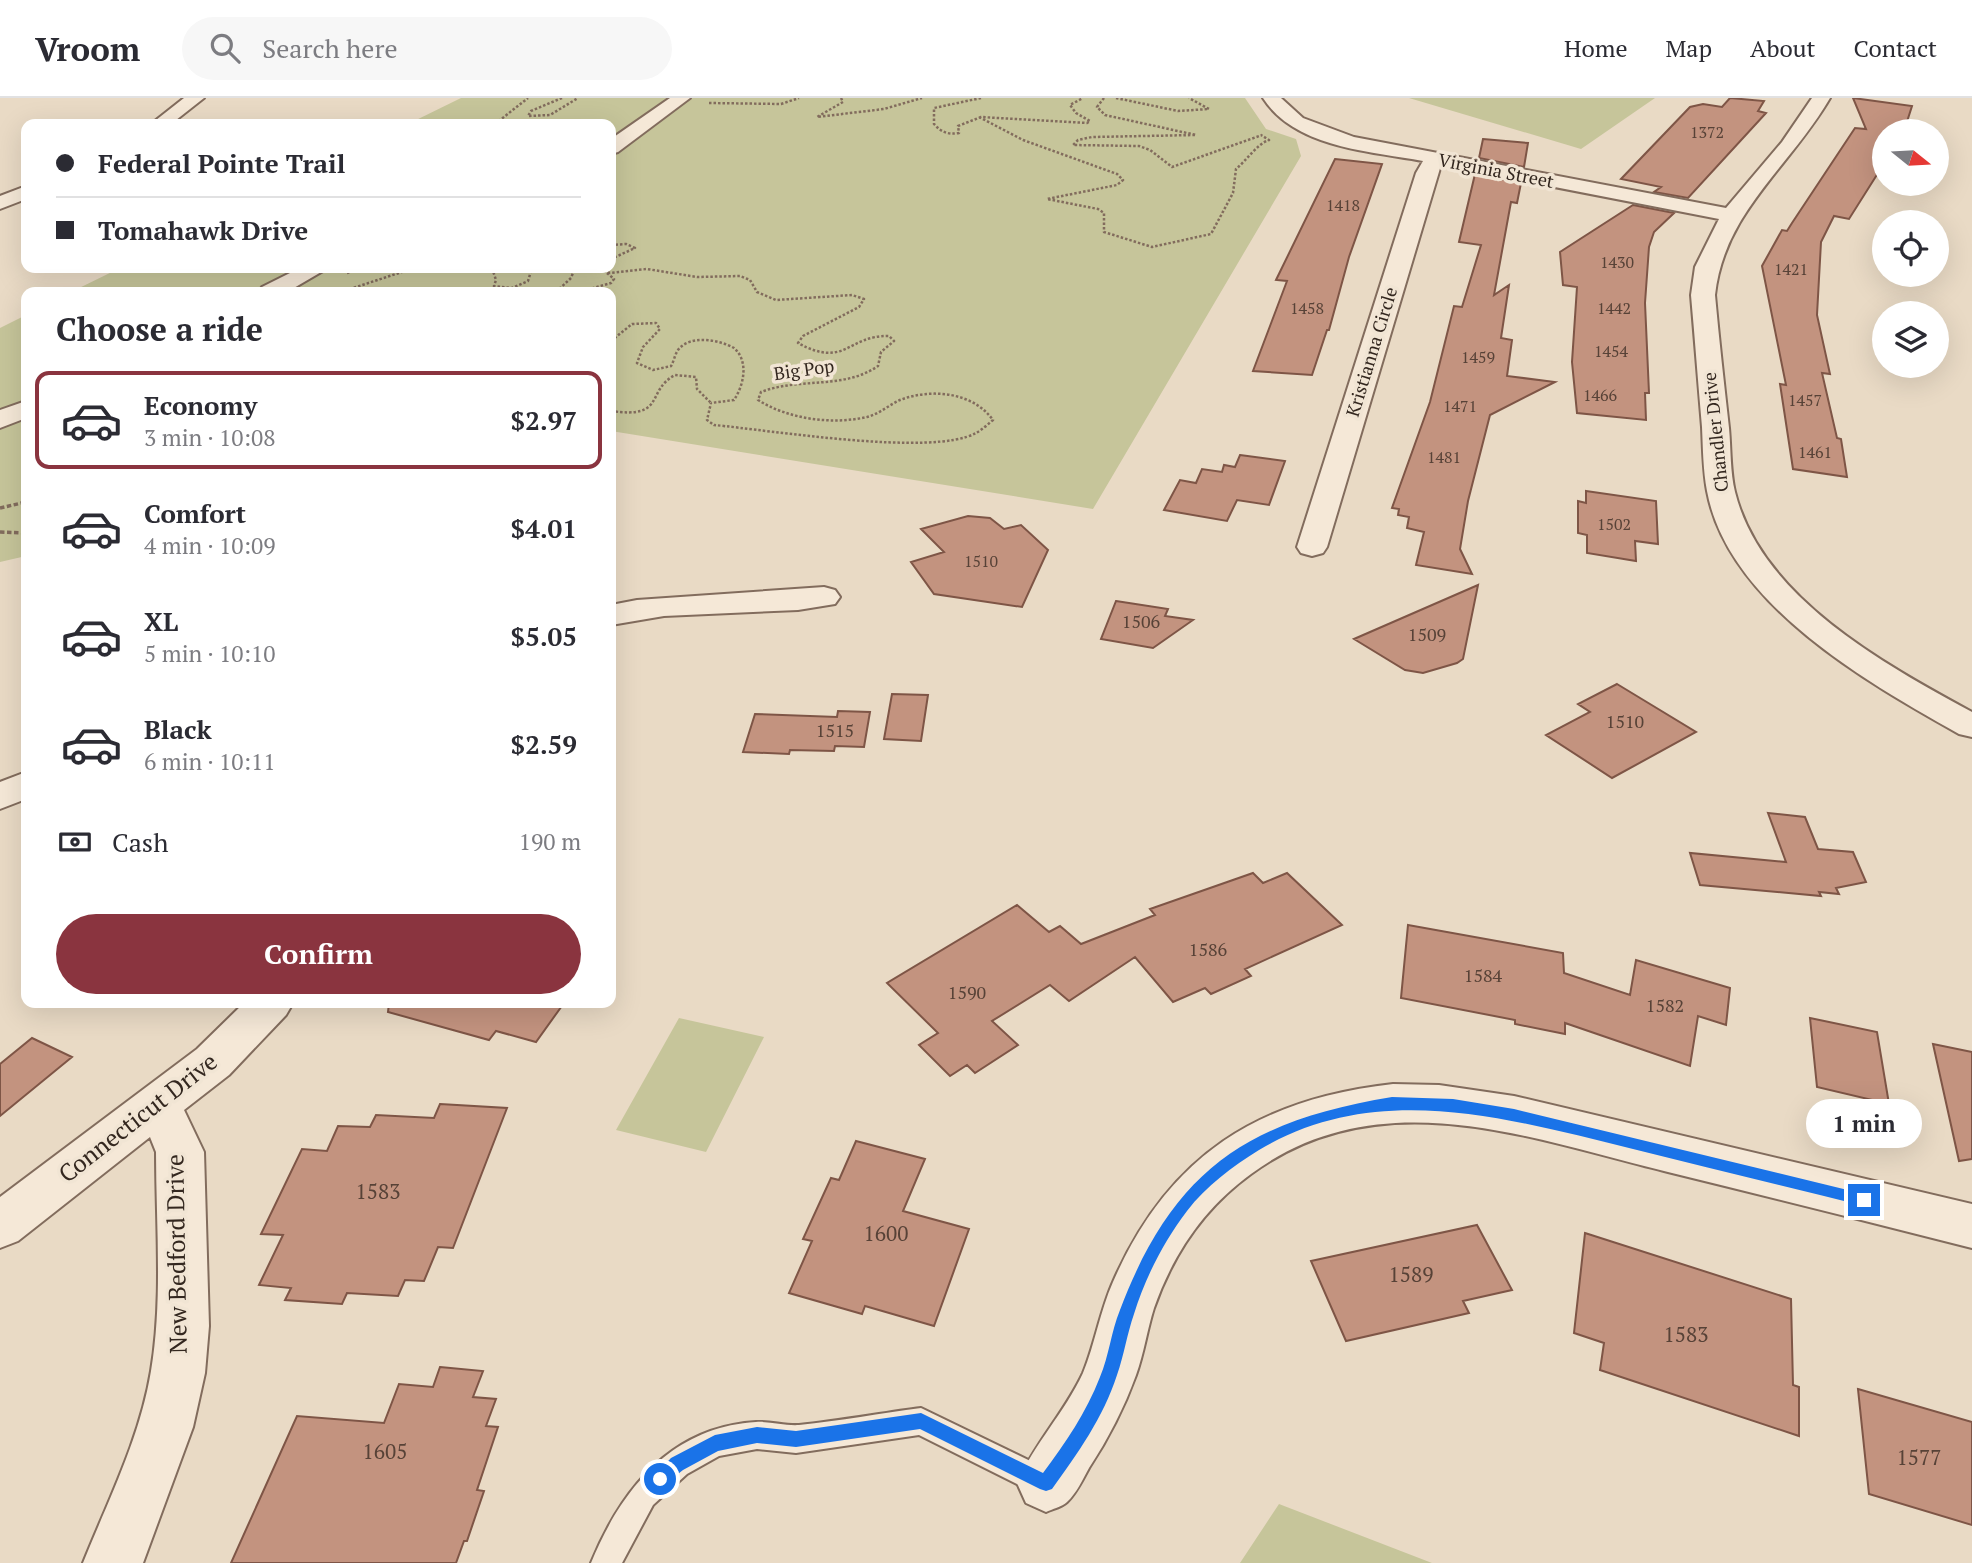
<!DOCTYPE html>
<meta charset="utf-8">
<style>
body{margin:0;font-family:"PT Serif",serif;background:#f7f7f7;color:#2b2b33;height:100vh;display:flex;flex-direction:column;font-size:26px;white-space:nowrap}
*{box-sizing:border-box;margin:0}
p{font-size:23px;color:#7c7c81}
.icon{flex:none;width:38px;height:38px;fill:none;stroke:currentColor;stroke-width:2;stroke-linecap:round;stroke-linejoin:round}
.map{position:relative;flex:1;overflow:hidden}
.sheet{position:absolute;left:21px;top:189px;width:595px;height:721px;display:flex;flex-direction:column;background:#fff;border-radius:14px;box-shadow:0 7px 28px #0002}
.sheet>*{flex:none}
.banner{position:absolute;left:21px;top:21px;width:595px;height:154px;border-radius:14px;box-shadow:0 7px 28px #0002;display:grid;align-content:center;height:154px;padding:0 35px;background:#fff}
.needle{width:46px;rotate:108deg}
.fabs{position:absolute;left:1872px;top:21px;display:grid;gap:14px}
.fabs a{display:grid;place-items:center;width:77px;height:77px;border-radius:50%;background:#fff;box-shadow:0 7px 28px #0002;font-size:35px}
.end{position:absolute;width:32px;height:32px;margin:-16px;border:9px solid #1a73e8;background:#fff;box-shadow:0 0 0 4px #fff}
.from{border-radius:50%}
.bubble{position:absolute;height:49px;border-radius:24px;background:#fff;box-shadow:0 7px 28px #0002;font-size:23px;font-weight:600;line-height:49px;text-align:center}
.banner b{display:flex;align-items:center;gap:24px;height:66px;font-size:26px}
.banner b+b{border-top:2px solid #e1e1e2}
.banner i{width:18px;height:18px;background:#2b2b33}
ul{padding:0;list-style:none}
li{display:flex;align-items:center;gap:21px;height:98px;margin:0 14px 10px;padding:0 21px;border:4px solid transparent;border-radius:14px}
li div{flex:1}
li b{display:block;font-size:26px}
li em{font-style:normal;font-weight:600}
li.active{border-color:#8a343f}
li>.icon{width:63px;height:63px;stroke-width:1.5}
h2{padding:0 35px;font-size:32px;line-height:84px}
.pay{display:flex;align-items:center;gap:18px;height:77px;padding:0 35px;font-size:26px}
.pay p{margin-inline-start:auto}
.action{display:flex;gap:14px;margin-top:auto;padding:14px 35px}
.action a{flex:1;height:80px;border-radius:42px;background:#8a343f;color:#fff;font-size:28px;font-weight:600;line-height:80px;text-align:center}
header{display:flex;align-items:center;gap:42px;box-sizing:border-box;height:98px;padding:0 35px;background:#fff;border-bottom:2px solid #e1e1e2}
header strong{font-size:33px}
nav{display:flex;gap:38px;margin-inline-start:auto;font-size:24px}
.search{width:490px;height:63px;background:#f7f7f7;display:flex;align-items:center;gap:18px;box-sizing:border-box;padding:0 24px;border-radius:38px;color:#7c7c81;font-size:26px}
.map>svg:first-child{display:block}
.green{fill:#c6c59a}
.building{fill:#c3937f;stroke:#7e5546;stroke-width:2}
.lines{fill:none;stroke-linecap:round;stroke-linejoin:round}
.lane-casing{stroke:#826c5d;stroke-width:4}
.street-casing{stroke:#826c5d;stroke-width:4}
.path-far1{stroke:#826c5d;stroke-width:2.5;stroke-dasharray:2.5 2;stroke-linecap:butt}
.path{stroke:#826c5d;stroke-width:3.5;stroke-dasharray:4.5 2.5;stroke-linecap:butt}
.lane{fill:#f5e8d7;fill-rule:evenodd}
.street{fill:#f5e8d7;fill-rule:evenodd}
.route{fill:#1a73e8}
.labels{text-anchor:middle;stroke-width:7;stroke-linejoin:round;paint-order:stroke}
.far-number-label{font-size:16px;fill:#574237}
.far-street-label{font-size:18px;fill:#33271f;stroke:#f1e5d4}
.number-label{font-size:18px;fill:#574237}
.near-number-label{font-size:21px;fill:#574237}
.near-street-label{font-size:24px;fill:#33271f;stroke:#f1e5d4}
</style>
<header>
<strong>Vroom</strong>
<div class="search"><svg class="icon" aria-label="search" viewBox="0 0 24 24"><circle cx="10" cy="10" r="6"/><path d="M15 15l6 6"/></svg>Search here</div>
<nav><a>Home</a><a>Map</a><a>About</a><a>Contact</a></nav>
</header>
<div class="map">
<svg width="1972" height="1465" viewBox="0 0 1972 1465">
<rect width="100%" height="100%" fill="#e9dac5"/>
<!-- green -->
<path class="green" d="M461,0h784l21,31 30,10 5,17 -208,353 -482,-78v-139h-540l49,-24h491v-144h-203z
M1409,0h246l-74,51z
M26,217v241l-26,6v-234z
M679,920l85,19 -58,115 -90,-22z
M1279,1406l153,59h-192z"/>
<!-- building -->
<path class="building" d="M1730,0l34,3 -6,10 8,2 -78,85 -34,-6 7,-5 -40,-8 69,-72 13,-3 19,3z
M1853,0l59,8 -8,25h-19v31l-36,57 -15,-3 -13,26 -4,73 13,59 -8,-1 15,65 4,1 6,38 -54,-8 -13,-85 6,1 -24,-119 20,-36 5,1 5,-8 63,-95 11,1z
M1483,41l45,4 -4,24 -45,-9z
M1335,61l47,5 -33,93 -20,73h-2l-15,45 -59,-4 34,-90 -11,-1z
M1475,76l46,9 -4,20 -6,-1 -17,93 15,-10 -8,53 11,2 -5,36 48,6 -65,33 -22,86 -8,48 12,25 -56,-9 8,-33 -17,-4 2,-11 -11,-2 1,-6 -7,-1 38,-106 24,-96 8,1 19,-62 -22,-3z
M1633,107l41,8 -20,19 -5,15 -4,56 4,90h-4l1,27 -69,-7 -5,-51 5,-75 -14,-2 -3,-33z
M1240,357l45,6 -16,44 -32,-5 -10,21 -63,-11 16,-30 16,3 6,-14 20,3 2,-7 11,2z
M1586,393l70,10 2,43 -23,-3 1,20 -49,-8v-18l-9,-2v-32l8,2z
M968,418l22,2 14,11 17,-4 27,25 -26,57 -88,-13 -23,-32 33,-10 -23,-23z
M1478,487l-15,74 -6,4 -34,10 -18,-3 -51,-31z
M1116,503l52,8 -3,7 28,4 -40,28 -52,-9z
M1617,586l79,48 -84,46 -66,-43 44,-23 -12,-8z
M892,596l36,1 -7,46 -37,-2z
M838,613l32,1 -6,35 -29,-1 -1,5 -44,-1 -1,4 -46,-2 12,-38 82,3z
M1768,715l37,4 13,32 35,3 13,30 -30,6 3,6 -20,-2 2,4 -121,-11 -10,-32 96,9z
M1253,775l10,10 24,-10 55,52 -97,44 6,7 -40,18 -6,-6 -32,14 -38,-45 -66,44 -19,-16 -58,36 26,24 -43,28 -8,-8 -17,11 -31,-31 19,-12 -51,-50 130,-78 32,27 11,-6 21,18 74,-29 -5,-6z
M1408,827l155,28 1,20 66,22 6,-35 94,28 -4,37 -28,-9 -8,50 -125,-43v11l-50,-10v-4l-114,-22z
M389,905h175l-28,39 -40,-11 -7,9 -101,-28z
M1810,920l67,14 12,72 -72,-17z
M32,940l40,19 -72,59v-52z
M1933,946l39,8v107l-13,2z
M440,1006l67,4 -54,140 -15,-1 -14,34 -19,-1 -7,16 -51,-3 -5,11 -57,-4 6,-12 -32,-3 24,-50 -22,-1 41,-85 25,2 11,-25 32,1 6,-12 58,3z
M856,1043l69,18 -22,52 66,18 -35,97 -69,-20 -3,8 -73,-21 23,-52 -9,-2 28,-61 8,2z
M1477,1127l35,65 -49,11 6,12 -123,28 -35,-80z
M1585,1135l206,66 2,86 6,2v49l-199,-66 4,-27 -30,-10z
M440,1269l43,4 -10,26 23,2 -10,27 12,1 -21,63 7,1 -17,50h-3l-8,22h-225l66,-147 87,7 15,-39 34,3z
M1858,1291l114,33v103l-103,-31z"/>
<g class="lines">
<!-- lane casing -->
<g class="lane-casing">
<path id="lane" d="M921,1310l134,65 4,10 -4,10 -10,4 -10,-4 -116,-58 -123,18 -39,-4 -38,7 -32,18 -34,31 -31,58h-31c30,-73 80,-136 165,-141 14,-1 29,4 43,3 41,-4 82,-12 122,-17z"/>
</g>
<!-- street casing -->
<g class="street-casing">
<path id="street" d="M184,0h20l-33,26h-20z
M670,0h20l-72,54 -7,2v-15z
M1263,0h18l22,20 51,19 372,71 56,-66 30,-44h18c-40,69 -106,114 -115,197 4,44 9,89 14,133 2,21 1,44 6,64 26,105 149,172 237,220v25l-13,-3c-91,-51 -231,-130 -252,-243 -4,-21 -4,-43 -5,-64 -4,-44 -7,-88 -11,-132l4,-28 24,-48 -278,-54 -114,382 -4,6 -11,3 -11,-3 -4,-6 119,-374 7,-12c-53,-10 -128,-13 -160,-63z
M26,88v13l-26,10v-13z
M300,170h28l-41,24h-28l3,-5z
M26,303v17l-26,10v-18z
M824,489l11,3 5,7 -5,7 -37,6 -134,6 -53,9v-20l26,-5z
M26,674v27l-26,10v-27z
M244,905h49l-7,12 -57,60 -45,35 20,42 5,174 -4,47 -12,54 -50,136h-60c25,-62 57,-125 68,-192 12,-71 5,-147 5,-219l-6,-15 -132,104 -18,7v-51l197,-148z
M1393,986l46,1 75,11 458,108v44c-101,-26 -203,-51 -304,-76 -139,-34 -289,-93 -417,2 -47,34 -78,80 -97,134 -7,22 -10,45 -18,67 -12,33 -28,64 -47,93 -6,11 -13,26 -22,34 -5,5 -15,7 -21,10l-20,-9 -9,-20c17,-39 48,-71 66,-110 12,-29 17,-62 30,-91 55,-126 145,-183 280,-198z"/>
</g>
<!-- path-far1 -->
<path class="path-far1" d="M562,0l-31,13 -3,5 22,-1 28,-17
M841,0l2,4 -26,15 67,-8 38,-11
M981,0l-47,10v16c7,8 14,11 25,9l-1,-7 23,-9 106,6 3,-2 -14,-8 -6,-8 13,-7
M1104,0l-7,9 8,8 91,20 -104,2 -14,3 -5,5 66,1 11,4 22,17 90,-32
M1116,0l62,13 31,-2 -20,-11
M709,5l72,1 18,-6
M979,19l44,23 94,34 6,6 -6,5 -70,14 51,10 6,4v19l48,15 59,-13 22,-41 3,-24c11,-9 21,-25 33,-29l-8,-5
M495,26l33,-26
M611,126l3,3 -3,3
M611,147l15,-1 9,4 -24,11
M492,170l4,12 -2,6 18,2 16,-7 4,-13
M595,170l15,5 37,-4 50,8 43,-1 10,4 7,12 19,8 76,-5 12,4 -5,8 -56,29 -5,7c48,26 49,-8 91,-7l5,5 -13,11 -3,14c-35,24 -78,11 -117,26l-3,8c30,19 74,25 109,17 12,-3 22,-12 33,-17 31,-12 73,-8 93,20 -5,4 -11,10 -17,13 -43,24 -207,-3 -262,-8l-7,-5 4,-17
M347,175l12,-5
M341,194l70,-23 35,-1
M556,194l15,-14 4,-10
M579,194l32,-9 3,-4 -7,-6
M611,243l21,-17 24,-1 4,6 -17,18 -6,16 16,7 18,-4c3,-5 4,-12 7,-16 12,-16 42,-10 56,-2 15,13 10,37 0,52l-23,3
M611,313c56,8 34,-20 64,-36l21,2 1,12 14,14"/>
<!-- path -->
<path class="path" d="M0,410l26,-6
M0,434l26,1"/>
<!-- lane -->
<use href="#lane" class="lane"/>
<!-- street -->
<use href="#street" class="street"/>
</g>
<!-- route -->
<path class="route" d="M1392,999l61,2 61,10 350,85 8,6 -8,6c-77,-19 -154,-38 -231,-57 -124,-30 -255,-70 -374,1 -26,16 -53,36 -72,61 -23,30 -42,67 -53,103 -7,20 -10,41 -17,61 -14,43 -39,78 -65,114l-6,2 -6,-2 -120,-60 -124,18 -39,-4 -39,8 -35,19 -23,18 -6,-3 -3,-6 20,-21 44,-23 42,-8 39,4 125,-18 122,60c23,-31 43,-60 57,-96 9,-21 11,-45 20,-67 53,-140 127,-189 272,-213z"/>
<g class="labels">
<!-- far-number labels -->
<g class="far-number-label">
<text x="1707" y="40">1372</text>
<text x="1343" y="113">1418</text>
<text x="1617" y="170">1430</text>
<text x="1791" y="177">1421</text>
<text x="1307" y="216">1458</text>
<text x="1614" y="216">1442</text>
<text x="1611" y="259">1454</text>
<text x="1478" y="265">1459</text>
<text x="1600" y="303">1466</text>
<text x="1805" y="308">1457</text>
<text x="1460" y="314">1471</text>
<text x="1815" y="360">1461</text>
<text x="1444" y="365">1481</text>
<text x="1614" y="432">1502</text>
<text x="981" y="469">1510</text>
</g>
<!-- far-street labels -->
<g class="far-street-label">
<text transform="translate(1496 73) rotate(11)" y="6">Virginia Street</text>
<text transform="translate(1372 254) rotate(-73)" y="6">Kristianna Circle</text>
<text transform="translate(804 272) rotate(-8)" y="6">Big Pop</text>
<text transform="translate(1716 334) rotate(-96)" y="6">Chandler Drive</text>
</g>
<!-- number labels -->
<g class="number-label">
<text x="1141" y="530">1506</text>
<text x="1427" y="543">1509</text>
<text x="1625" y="630">1510</text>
<text x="835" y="639">1515</text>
<text x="1208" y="858">1586</text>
<text x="1483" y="884">1584</text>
<text x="967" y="901">1590</text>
<text x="1665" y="914">1582</text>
</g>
<!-- near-number labels -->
<g class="near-number-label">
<text x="378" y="1101">1583</text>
<text x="886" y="1143">1600</text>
<text x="1411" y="1184">1589</text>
<text x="1686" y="1244">1583</text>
<text x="385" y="1361">1605</text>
<text x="1919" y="1367">1577</text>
</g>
<!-- near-street labels -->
<g class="near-street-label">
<text transform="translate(138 1020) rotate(-38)" y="8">Connecticut Drive</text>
<text transform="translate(177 1156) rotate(-91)" y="8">New Bedford Drive</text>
</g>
</g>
</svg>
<div class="fabs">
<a><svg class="needle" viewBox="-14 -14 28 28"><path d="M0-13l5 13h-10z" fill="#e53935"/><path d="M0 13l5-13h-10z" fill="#7c7c81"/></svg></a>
<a><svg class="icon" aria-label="locate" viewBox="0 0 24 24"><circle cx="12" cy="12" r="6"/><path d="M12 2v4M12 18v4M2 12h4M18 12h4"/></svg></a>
<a><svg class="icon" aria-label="layers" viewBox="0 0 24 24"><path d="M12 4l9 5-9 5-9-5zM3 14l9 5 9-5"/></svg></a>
</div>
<i class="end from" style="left:660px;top:1381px"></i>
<i class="end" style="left:1864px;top:1102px"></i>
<div class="bubble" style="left:1806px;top:1001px;width:116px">1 min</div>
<div class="banner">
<b><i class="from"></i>Federal Pointe Trail</b>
<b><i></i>Tomahawk Drive</b>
</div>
<section class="sheet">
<h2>Choose a ride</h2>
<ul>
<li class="active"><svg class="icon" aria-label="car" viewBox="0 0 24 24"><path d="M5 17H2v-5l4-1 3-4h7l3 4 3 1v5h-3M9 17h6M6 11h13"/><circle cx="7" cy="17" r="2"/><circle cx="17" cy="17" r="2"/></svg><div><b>Economy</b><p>3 min · 10:08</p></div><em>$2.97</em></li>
<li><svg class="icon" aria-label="car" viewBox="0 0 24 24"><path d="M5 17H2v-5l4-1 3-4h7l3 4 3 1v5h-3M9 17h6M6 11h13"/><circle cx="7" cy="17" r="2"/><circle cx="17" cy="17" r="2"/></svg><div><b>Comfort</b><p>4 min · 10:09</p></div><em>$4.01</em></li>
<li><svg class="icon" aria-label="car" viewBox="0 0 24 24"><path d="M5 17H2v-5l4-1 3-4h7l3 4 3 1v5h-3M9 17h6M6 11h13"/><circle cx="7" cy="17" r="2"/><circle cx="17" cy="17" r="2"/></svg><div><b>XL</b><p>5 min · 10:10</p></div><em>$5.05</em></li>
<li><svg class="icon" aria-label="car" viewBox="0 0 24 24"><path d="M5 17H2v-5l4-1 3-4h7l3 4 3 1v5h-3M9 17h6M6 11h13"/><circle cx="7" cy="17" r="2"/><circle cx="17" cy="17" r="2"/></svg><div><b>Black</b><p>6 min · 10:11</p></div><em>$2.59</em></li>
</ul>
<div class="pay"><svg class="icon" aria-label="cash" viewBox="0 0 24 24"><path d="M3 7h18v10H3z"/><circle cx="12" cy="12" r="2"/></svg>Cash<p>190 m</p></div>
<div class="action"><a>Confirm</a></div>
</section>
</div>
